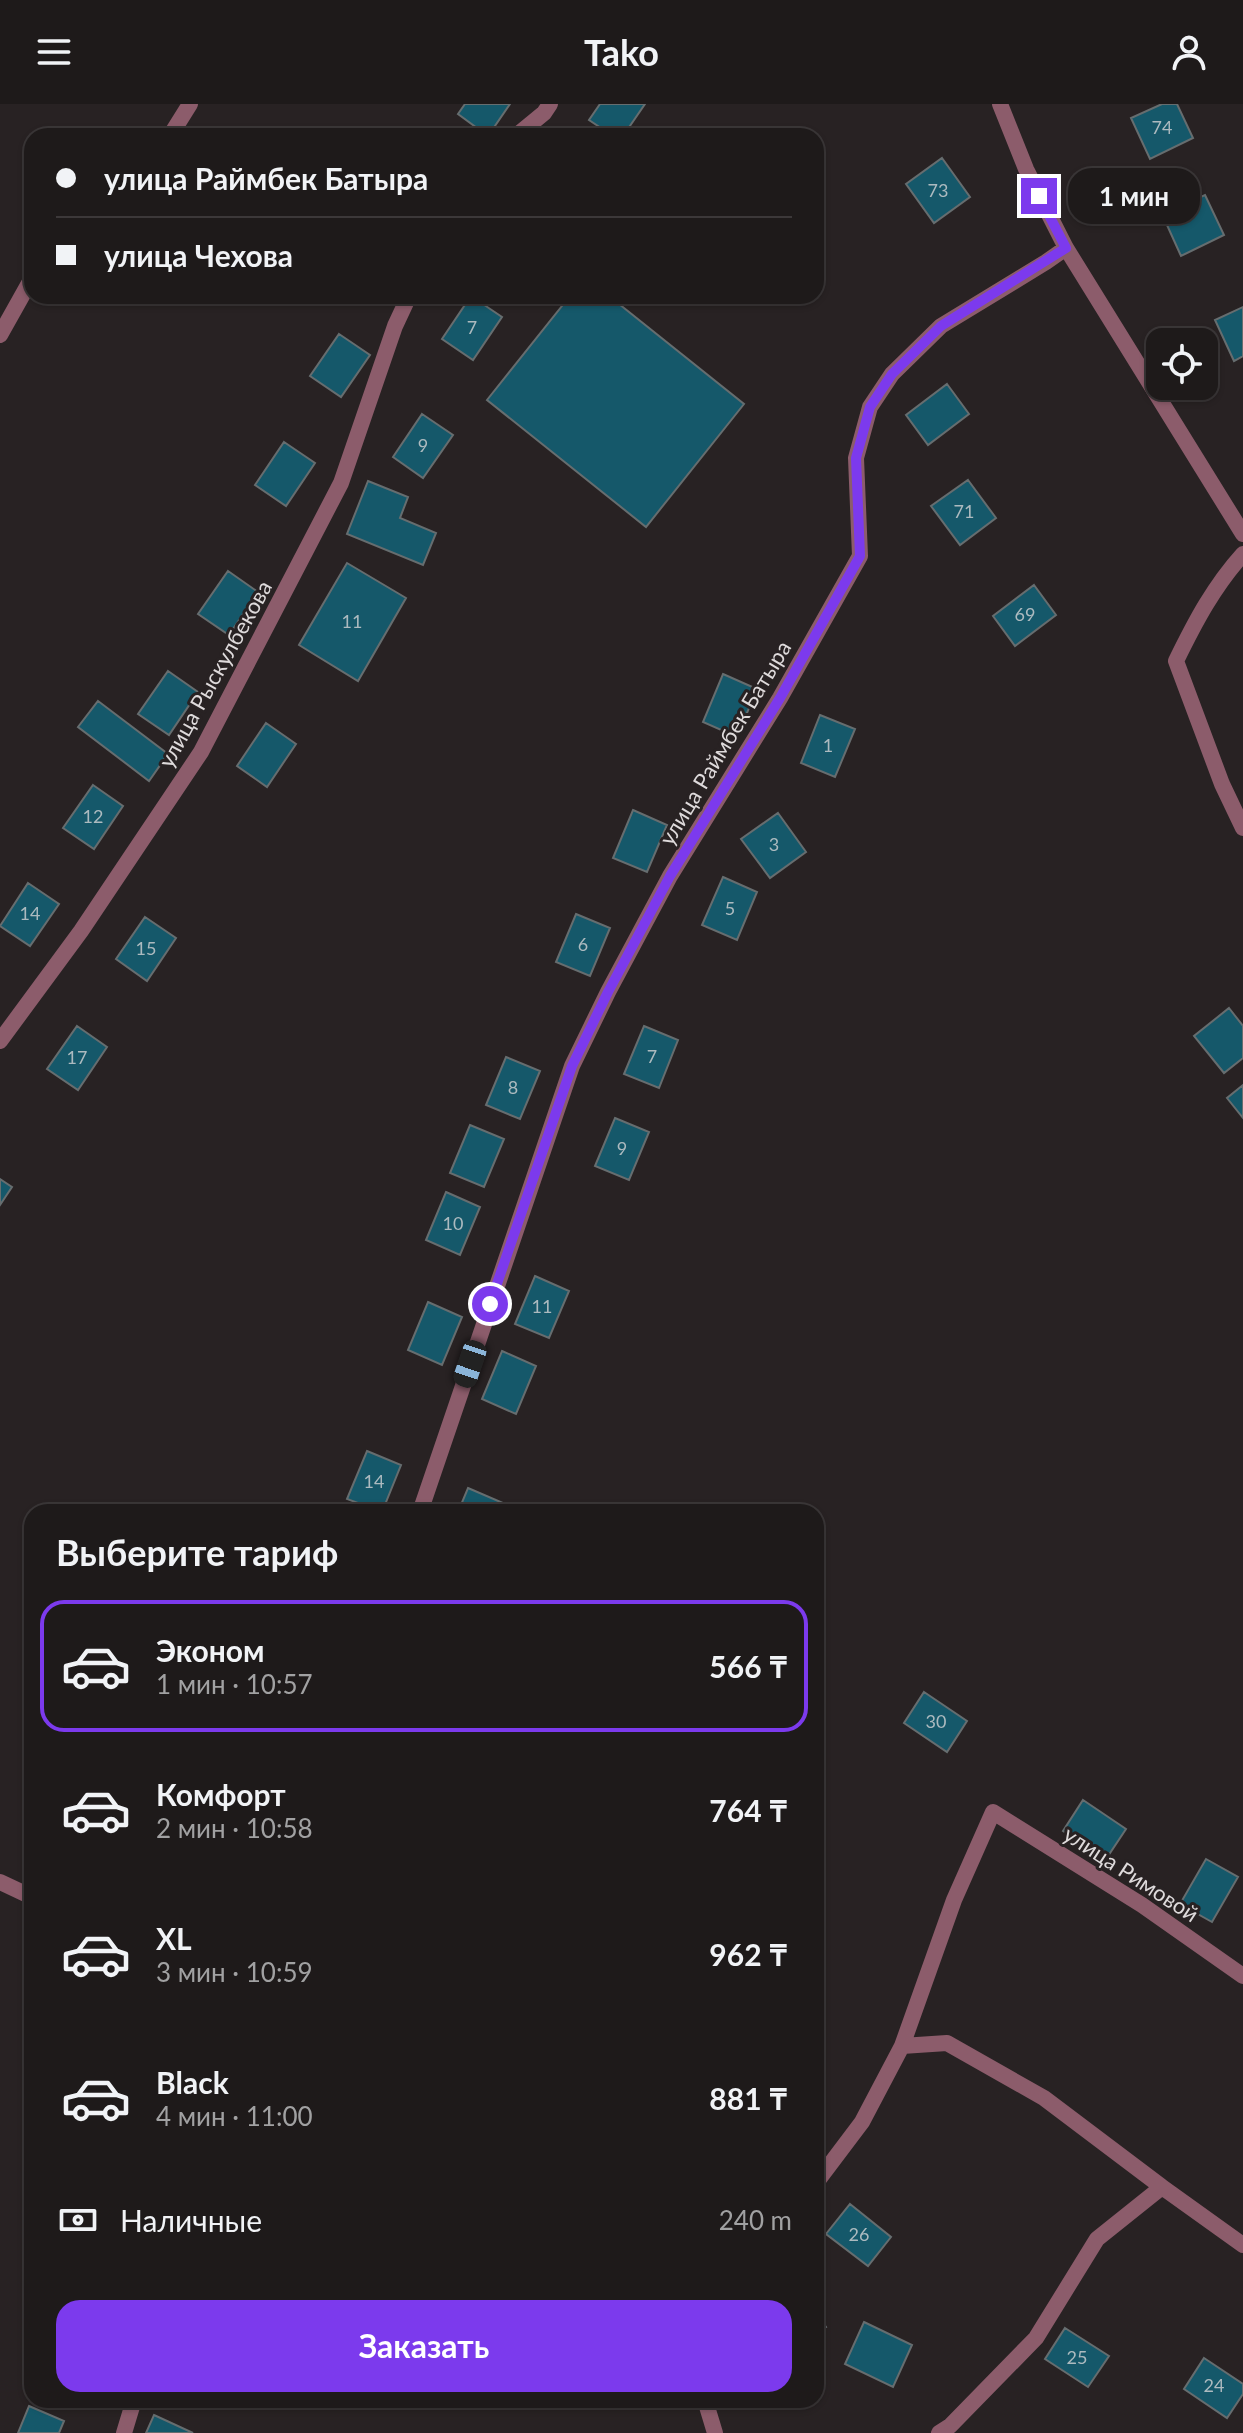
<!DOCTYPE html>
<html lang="ru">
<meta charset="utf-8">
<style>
body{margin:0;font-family:Lato,sans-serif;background:#2b2727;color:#f1f3f6;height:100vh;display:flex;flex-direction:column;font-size:30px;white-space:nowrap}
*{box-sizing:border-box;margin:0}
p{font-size:26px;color:#a1a1a2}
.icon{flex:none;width:44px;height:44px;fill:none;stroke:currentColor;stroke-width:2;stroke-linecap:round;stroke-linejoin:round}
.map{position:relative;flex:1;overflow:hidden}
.panel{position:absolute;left:24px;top:1400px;width:800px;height:904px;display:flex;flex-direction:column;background:#1e1a1a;border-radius:24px;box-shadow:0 2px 6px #0004,0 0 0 2px #3c3839}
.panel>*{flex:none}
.top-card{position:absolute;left:24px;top:24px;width:800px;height:176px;border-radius:24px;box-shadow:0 2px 6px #0004,0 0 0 2px #3c3839;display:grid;align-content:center;height:176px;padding:0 32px;background:#1e1a1a}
.fabs{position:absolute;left:1146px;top:224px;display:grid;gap:16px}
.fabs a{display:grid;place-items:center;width:72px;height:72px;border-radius:16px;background:#1e1a1a;box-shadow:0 2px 6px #0004,0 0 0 2px #3c3839;font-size:40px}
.end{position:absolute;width:36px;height:36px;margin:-18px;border:10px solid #7c3aed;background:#fff;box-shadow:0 0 0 4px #fff}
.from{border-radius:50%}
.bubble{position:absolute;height:56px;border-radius:24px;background:#1e1a1a;box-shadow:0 2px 6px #0004,0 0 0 2px #3c3839;font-size:26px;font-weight:700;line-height:56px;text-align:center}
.car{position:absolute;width:24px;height:48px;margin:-24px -12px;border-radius:10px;box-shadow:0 0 6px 2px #0007;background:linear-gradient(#222 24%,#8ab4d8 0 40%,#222 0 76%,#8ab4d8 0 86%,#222 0)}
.top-card b{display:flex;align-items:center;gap:28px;height:76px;font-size:30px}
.top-card b+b{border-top:2px solid #3c3839}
.top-card i{width:20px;height:20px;background:#f1f3f6}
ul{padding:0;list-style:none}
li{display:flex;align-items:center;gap:24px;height:132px;margin:0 16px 12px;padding:0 16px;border:4px solid transparent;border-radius:24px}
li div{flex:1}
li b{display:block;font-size:30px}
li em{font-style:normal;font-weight:700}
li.active{border-color:#7c3aed}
li>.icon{width:72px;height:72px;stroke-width:1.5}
h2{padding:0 32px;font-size:36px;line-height:96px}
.pay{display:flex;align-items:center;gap:20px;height:88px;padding:0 32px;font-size:30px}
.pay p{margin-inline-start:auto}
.primary-button{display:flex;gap:16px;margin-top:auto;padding:16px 32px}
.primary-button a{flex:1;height:92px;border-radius:24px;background:#7c3aed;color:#fff;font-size:32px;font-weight:700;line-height:92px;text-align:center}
header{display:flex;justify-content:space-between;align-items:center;height:104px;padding:0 32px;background:#1e1a1a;font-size:36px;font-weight:700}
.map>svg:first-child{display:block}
.building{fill:#15586a;stroke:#666d6f;stroke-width:2}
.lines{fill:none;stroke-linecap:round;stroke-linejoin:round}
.minor{stroke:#8c5c6b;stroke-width:16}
.route{stroke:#7c3aed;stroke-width:10}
.labels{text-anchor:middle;stroke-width:6;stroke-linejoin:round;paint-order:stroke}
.number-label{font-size:18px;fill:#acbabf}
.street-label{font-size:22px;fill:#dedadb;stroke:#282223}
</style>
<header><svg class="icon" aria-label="menu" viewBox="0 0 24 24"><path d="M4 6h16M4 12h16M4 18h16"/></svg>Tako<svg class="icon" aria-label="person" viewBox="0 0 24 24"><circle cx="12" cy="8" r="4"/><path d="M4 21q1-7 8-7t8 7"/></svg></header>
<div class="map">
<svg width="1243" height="2329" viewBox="0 0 1243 2329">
<rect width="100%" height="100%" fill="#282223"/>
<!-- building -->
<path class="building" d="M465,0h45l-22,32 -30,-22z
M600,0h45l-22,32h-10l-24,-16z
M1162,0h15l16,34 -43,21 -19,-41z
M942,54l28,39 -36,26 -28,-39z
M1205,91l19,40 -43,21 -19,-42z
M471,192l31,21 -29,43 -31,-21z
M570,192h39l135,108 -98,123 -159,-127z
M1243,203v49l-9,5 -19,-41z
M339,230l31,21 -29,42 -31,-21z
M947,280l22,30 -41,31 -22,-30z
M422,310l31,21 -30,43 -30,-21z
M284,338l31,21 -29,43 -31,-21z
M968,376l28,38 -36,27 -29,-39z
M368,377l40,16 -8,21 36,15 -13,32 -76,-31z
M347,459l59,35 -48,83 -59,-36z
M228,467l30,21 -29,43 -31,-21z
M1034,481l22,30 -41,31 -22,-30z
M168,567l30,21 -29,43 -31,-21z
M723,570l34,15 -20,48 -34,-15z
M98,597l70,53 -19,27 -71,-54z
M820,611l35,14 -20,48 -34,-14z
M266,619l30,21 -29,43 -30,-21z
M93,681l30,21 -29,43 -31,-21z
M633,706l34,15 -20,47 -34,-14z
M778,709l28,39 -36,26 -29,-39z
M723,773l34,15 -20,48 -35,-15z
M28,779l31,21 -29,42 -30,-20z
M576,810l34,14 -20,48 -34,-14z
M145,813l31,21 -29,43 -31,-22z
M1229,904l14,18v32l-19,15 -30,-37z
M77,922l30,21 -29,43 -31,-21z
M644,922l34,14 -19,48 -35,-14z
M506,953l34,14 -20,48 -34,-14z
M1243,981v33l-16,-20z
M615,1014l34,14 -20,48 -34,-14z
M470,1021l34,14 -20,48 -34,-14z
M0,1075l12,8 -12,18z
M446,1088l34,15 -20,48 -34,-15z
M535,1172l34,15 -20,47 -34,-14z
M428,1198l34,15 -20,48 -34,-15z
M502,1247l34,15 -20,48 -34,-15z
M367,1347l34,14 -19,47 -35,-13z
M468,1384l35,15 -4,9h-41z
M924,1588l43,29 -20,31 -43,-29z
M1083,1696l43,29 -20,30 -43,-28z
M1206,1755l32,18 -26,45 -32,-18z
M850,2100l41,33 -23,29 -42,-32z
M816,2209l10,14 -10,7z
M864,2218l48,23 -19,42 -48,-23z
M1065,2224l44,28 -21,31 -43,-28z
M1204,2254l39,26v10l-16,24 -43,-29z
M29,2302l35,15 -5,12h-41z
M154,2311l39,18h-47z"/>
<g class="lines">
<!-- minor -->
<path class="minor" d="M1000,0l26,65 40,79 177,286
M170,32l20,-32
M516,32l28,-23 6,-9
M0,231l32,-57
M1243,450c-29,32 -48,68 -67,107l46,123 21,44
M0,937l81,-110 120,-179 140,-269 54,-157 14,-30
M420,1408l152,-446 36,-74 62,-116 110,-178 80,-142 -4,-98 14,-51 22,-33 49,-48 105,-64 20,-14
M0,1778l32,15
M902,1942l45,-3 97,55 118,89 81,58
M816,2079l46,-61 40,-76 52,-146 39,-88 149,93 101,71
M705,2296l10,33
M124,2329l10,-33
M939,2329l11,-7 86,-88 61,-99 65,-52"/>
</g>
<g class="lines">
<!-- route -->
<path class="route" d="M490,1200l82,-238 36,-74 62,-116 110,-178 80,-142 -4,-98 14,-51 22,-33 49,-48 125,-78 -27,-52"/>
</g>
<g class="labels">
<!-- number labels -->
<g class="number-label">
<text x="1162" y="30">74</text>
<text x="938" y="93">73</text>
<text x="472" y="230">7</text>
<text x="423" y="348">9</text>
<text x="964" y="414">71</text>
<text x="1025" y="517">69</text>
<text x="352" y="524">11</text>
<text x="828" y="648">1</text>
<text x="93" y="719">12</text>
<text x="774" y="747">3</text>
<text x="730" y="811">5</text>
<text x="30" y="816">14</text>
<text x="583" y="847">6</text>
<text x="146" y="851">15</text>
<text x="652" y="959">7</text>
<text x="77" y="960">17</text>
<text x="513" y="990">8</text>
<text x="622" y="1051">9</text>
<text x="453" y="1126">10</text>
<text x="542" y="1209">11</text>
<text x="374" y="1384">14</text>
<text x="936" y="1624">30</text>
<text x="859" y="2137">26</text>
<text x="1077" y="2260">25</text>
<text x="1214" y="2288">24</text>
</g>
<!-- street labels -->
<g class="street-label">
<text transform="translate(215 570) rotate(-61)" y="8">улица Рыскулбекова</text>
<text transform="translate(725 639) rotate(-59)" y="8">улица Раймбек Батыра</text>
<text transform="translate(1131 1770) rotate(33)" y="8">улица Римовой</text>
</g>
</g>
</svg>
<div class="fabs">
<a><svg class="icon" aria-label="locate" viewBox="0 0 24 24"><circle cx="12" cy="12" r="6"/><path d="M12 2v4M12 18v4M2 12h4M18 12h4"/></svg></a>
</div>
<i class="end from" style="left:490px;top:1200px"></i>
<i class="end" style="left:1039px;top:92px"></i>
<div class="bubble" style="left:1068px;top:64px;width:132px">1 мин</div>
<i class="car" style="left:470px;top:1260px;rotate:199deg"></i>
<div class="top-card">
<b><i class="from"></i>улица Раймбек Батыра</b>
<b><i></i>улица Чехова</b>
</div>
<section class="panel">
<h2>Выберите тариф</h2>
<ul>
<li class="active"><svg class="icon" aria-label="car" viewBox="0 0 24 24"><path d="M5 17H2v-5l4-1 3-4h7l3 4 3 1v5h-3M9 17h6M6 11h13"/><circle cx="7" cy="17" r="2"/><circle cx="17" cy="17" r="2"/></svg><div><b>Эконом</b><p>1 мин · 10:57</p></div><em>566 ₸</em></li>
<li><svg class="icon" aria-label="car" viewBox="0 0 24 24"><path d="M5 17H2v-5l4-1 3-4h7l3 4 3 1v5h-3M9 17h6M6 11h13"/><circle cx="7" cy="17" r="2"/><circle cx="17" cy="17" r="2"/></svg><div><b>Комфорт</b><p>2 мин · 10:58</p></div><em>764 ₸</em></li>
<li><svg class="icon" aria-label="car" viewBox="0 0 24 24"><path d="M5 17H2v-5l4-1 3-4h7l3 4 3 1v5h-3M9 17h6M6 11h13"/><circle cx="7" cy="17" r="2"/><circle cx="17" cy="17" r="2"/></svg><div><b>XL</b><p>3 мин · 10:59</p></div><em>962 ₸</em></li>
<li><svg class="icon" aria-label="car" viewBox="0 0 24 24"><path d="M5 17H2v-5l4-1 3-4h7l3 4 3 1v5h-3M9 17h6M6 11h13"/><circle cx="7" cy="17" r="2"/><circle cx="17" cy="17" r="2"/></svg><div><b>Black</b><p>4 мин · 11:00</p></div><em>881 ₸</em></li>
</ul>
<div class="pay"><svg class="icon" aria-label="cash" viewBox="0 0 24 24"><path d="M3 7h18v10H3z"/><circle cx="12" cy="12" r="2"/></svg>Наличные<p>240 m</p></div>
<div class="primary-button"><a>Заказать</a></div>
</section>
</div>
